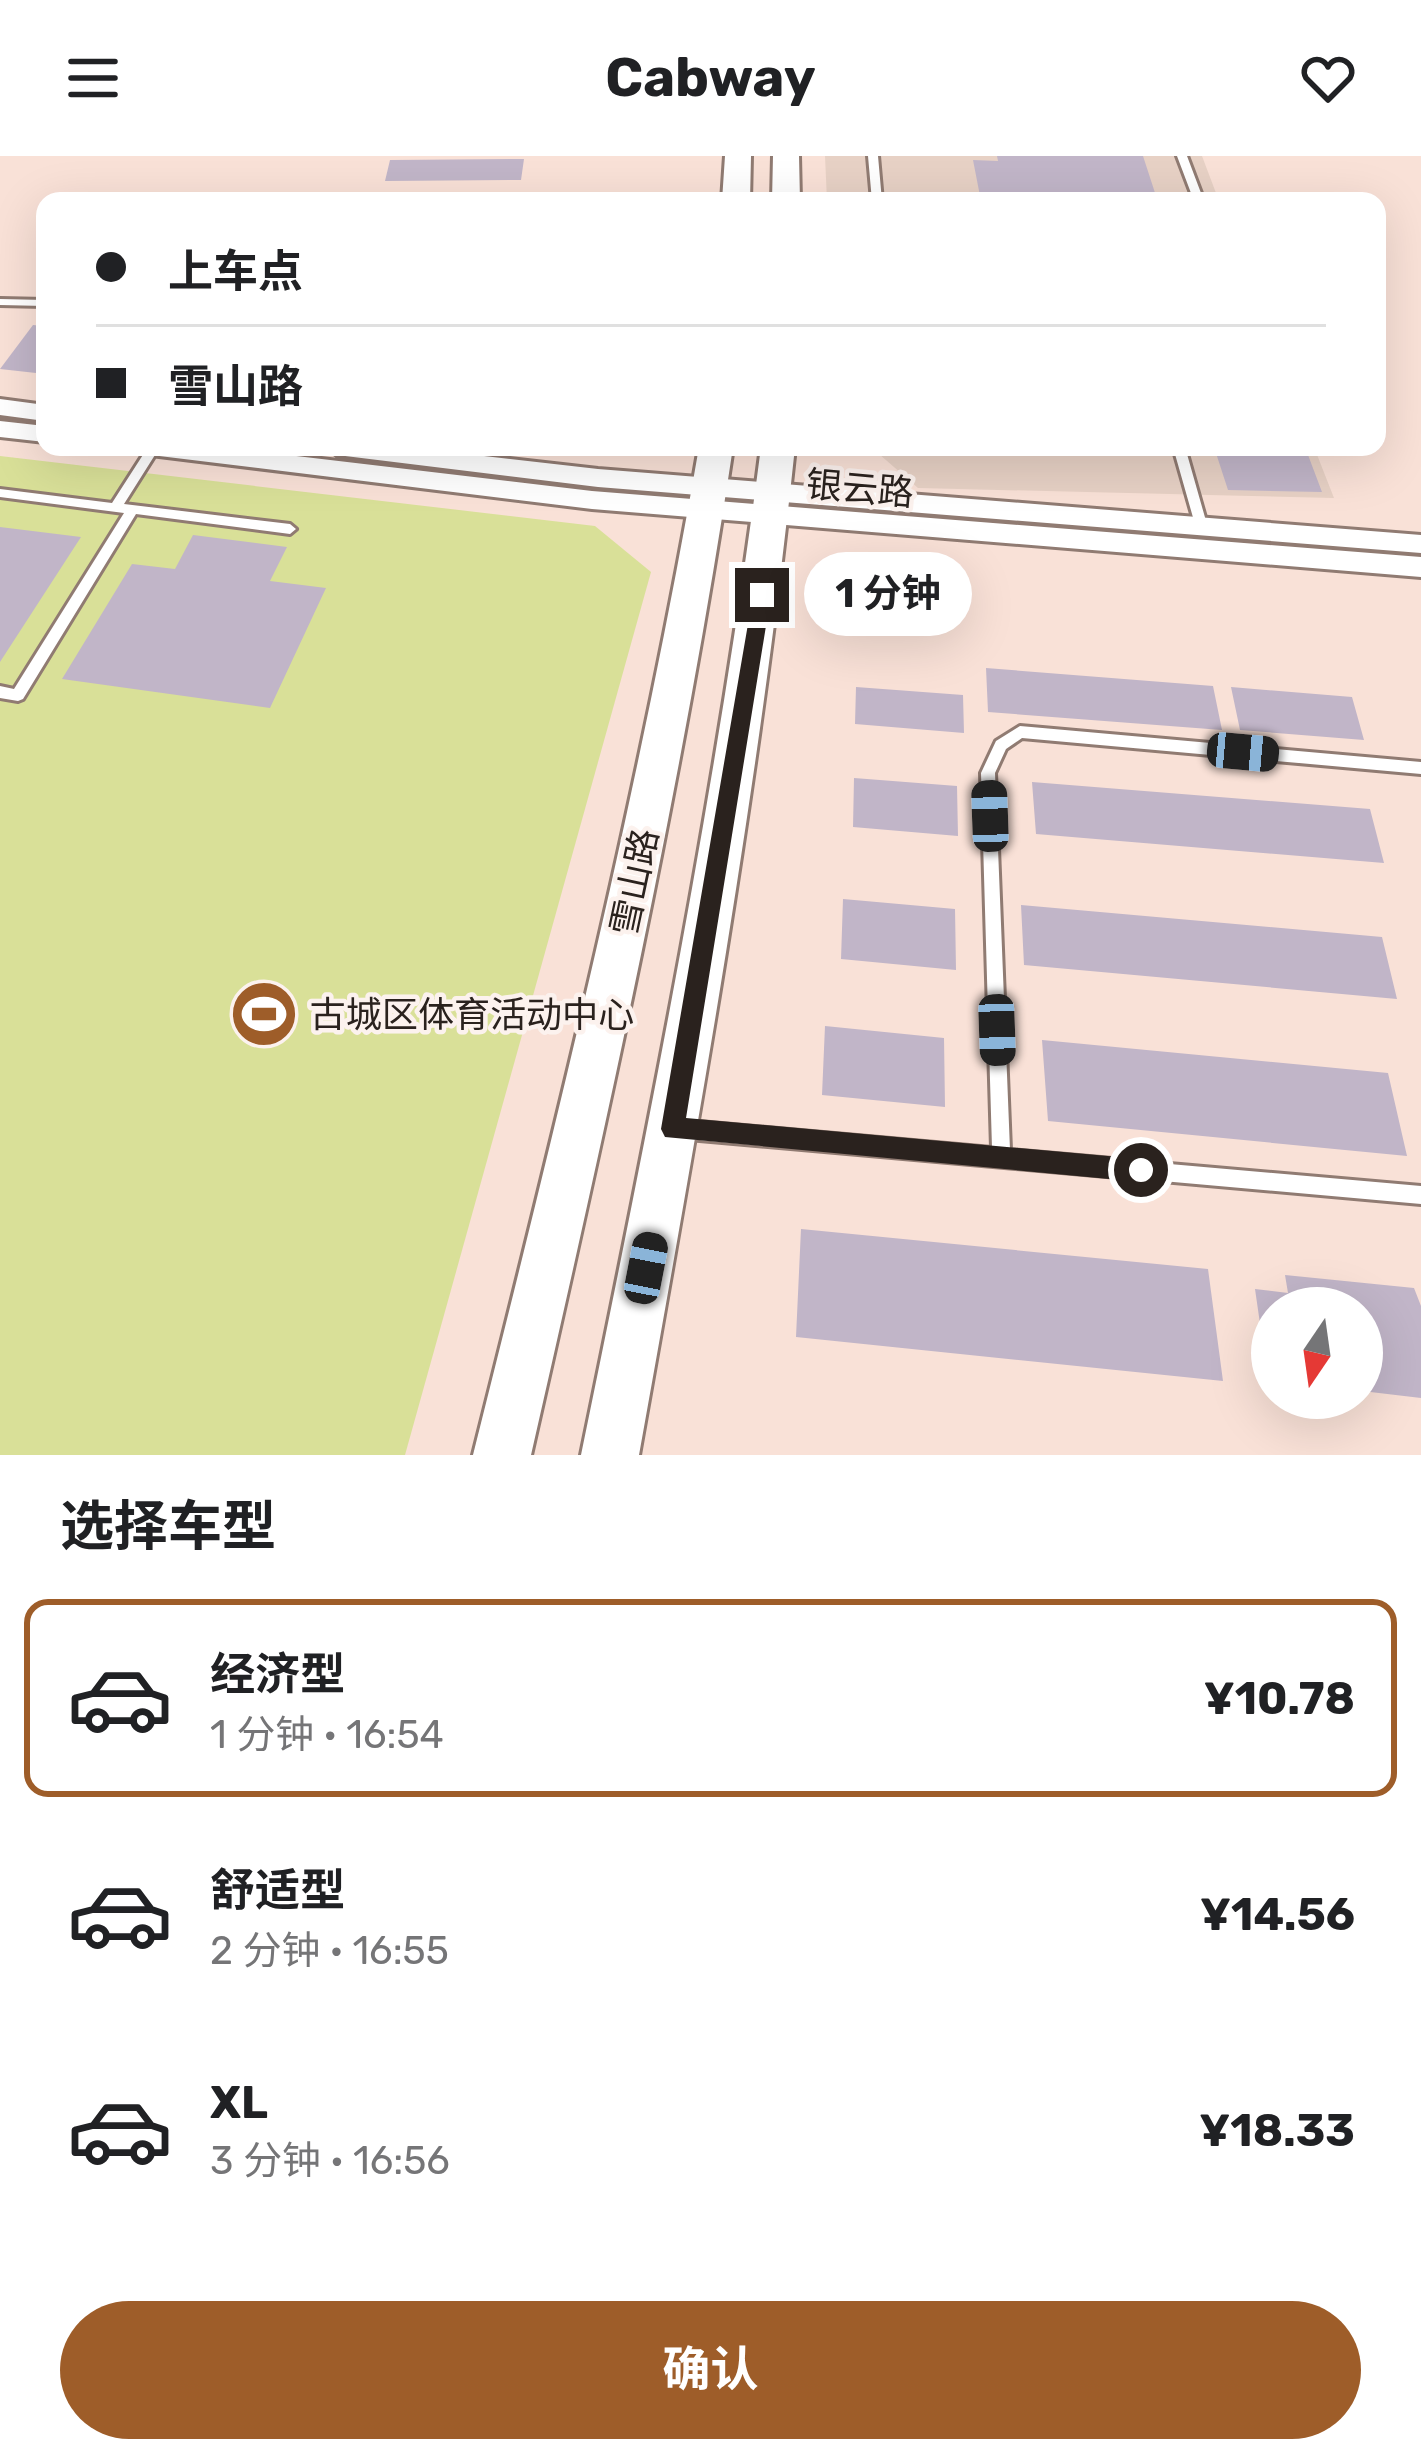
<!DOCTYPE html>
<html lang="zh">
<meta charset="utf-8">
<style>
body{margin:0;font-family:Rubik,"Noto Sans SC",sans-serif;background:#f6f6f6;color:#202124;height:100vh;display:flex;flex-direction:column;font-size:45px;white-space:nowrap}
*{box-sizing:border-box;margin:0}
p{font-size:39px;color:#757577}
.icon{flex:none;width:66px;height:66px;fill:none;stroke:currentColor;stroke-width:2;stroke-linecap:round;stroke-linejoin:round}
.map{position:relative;height:1299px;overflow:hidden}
.sheet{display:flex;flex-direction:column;background:#fff;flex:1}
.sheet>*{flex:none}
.guide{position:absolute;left:36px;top:36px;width:1350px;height:264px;border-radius:24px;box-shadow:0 12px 48px #0002;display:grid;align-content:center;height:264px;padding:0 60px;background:#fff}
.needle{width:78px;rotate:193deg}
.controls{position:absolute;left:1251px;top:1131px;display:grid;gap:24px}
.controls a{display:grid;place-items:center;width:132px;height:132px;border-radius:50%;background:#fff;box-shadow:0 12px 48px #0002;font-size:60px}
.end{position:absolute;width:54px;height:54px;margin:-27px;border:15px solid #2a221e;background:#fff;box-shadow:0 0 0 6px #fff}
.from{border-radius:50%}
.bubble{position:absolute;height:84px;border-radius:42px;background:#fff;box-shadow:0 12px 48px #0002;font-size:39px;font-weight:700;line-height:84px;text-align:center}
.car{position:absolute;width:36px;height:72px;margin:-36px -18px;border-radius:15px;box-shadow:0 0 9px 3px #0007;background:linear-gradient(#222 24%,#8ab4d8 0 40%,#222 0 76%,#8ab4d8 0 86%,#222 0)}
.guide b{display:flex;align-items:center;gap:42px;height:114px;font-size:45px}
.guide b+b{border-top:3px solid #e0e0e0}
.guide i{width:30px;height:30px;background:#202124}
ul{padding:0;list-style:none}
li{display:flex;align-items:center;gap:36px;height:198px;margin:0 24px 18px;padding:0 36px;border:6px solid transparent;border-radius:24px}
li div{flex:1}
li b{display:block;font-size:45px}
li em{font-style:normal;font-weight:700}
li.active{border-color:#9e5d29}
li>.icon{width:108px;height:108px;stroke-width:1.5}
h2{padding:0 60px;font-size:54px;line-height:144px}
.action{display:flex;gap:24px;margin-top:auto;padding:24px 60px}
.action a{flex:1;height:138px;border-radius:72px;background:#9e5d29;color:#fff;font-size:48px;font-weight:700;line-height:138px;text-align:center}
header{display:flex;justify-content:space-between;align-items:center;height:156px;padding:0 60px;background:#fff;font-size:54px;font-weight:700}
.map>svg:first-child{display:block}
.commercial{fill:#e7d1c5}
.green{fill:#d9e098}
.building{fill:#c1b5c8}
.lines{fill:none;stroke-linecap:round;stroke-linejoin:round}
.service-casing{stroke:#907b72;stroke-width:6}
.minor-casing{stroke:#907b72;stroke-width:6}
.secondary-casing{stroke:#907b72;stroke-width:6}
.service{fill:#fff;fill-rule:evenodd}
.minor{fill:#fff;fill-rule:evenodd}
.secondary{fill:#fff;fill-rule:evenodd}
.route{fill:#2a221e}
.labels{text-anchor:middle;stroke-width:9;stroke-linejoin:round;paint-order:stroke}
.street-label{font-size:36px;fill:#2a221e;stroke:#fcf2ee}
.poi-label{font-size:36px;fill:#2a221e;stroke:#fcf2ee;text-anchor:start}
</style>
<header><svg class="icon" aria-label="menu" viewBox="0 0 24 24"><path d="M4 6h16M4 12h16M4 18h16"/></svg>Cabway<svg class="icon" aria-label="heart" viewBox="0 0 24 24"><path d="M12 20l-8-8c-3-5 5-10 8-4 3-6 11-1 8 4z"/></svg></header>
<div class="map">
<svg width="1421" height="1299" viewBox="0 0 1421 1299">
<rect width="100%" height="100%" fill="#f9e1d7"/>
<!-- commercial -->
<path class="commercial" d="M825,0h377l17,45h-392z
M871,291h443l20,51 -416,-10z"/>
<!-- green -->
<path class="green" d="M0,300l595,70 56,46 -246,883h-405z"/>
<!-- building -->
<path class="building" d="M997,0h146l14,43 -177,-3 -7,-36 25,1z
M524,3l-3,21 -136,1 5,-21z
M33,169l12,1v48l-45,-5z
M1214,291h91l17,45 -94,-2z
M0,371l81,10 -81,125z
M193,379l94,12 -17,34 56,7 -56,120 -208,-29 70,-115 43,5z
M986,512l227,18 9,44 -234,-18z
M856,531l107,8 1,38 -109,-9z
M1231,531l121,10 12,43 -124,-10z
M854,622l103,8 1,50 -105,-9z
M1032,626l338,27 14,54 -348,-29z
M843,743l112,10 1,61 -115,-11z
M1021,749l361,32 15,62 -373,-34z
M825,870l119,12 1,69 -123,-12z
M1042,884l346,33 19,83 -359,-35z
M801,1073l407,40 15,112 -427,-44z
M1285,1119l129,13 7,18v92l-59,-7v-83h-90l-3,78 -14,-97 33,4z"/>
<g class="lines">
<!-- service casing -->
<g class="service-casing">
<path id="service" d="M868,0h10l4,45h-10z
M1177,0h10l17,45h-10z
M0,143l45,1v6l-45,-1z
M148,291h12l-36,57 166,20 6,5 -6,5 -154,-20 -113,185 -5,2 -18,-3v-12l14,3 110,-176 -124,-16v-8l112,14z
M1173,291h12l23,81 -2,3 -4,2 -6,-5z
M1020,570l401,36v12l-399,-36 -16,11 -11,24 15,377 411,36v18l-744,-66 -6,-3 -3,-6 3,-6 6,-3 315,28 -11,-375 15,-32z"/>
</g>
<!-- minor casing -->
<g class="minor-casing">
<path id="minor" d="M0,243l45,6v16l-45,-6z
M0,265l45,5v16l-45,-5z
M139,291h81l372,44 829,66v20l-829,-68 -441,-54z
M325,291h81l192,22 823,66v18l-823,-66 -261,-32z"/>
</g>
<!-- secondary casing -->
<g class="secondary-casing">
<path id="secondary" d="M725,0h26l-1,45h-28z
M773,0h26l1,45h-28z
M699,291h34c-51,339 -126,674 -202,1008h-58c84,-334 167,-668 226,-1008z
M761,291h34c-36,339 -96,673 -156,1008h-58c69,-335 136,-669 180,-1008z"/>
</g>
<!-- service -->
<use href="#service" class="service"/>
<!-- minor -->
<use href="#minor" class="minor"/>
<!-- secondary -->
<use href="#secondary" class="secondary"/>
</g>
<!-- route -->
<path class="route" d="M762,432l9,7 -85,523 455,41 12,11 -4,9 -8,3 -476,-45 -4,-8 92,-534z"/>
<!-- icons -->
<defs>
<g id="stadium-disc" transform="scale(3.45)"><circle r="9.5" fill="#9e5d29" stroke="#fcf2ee"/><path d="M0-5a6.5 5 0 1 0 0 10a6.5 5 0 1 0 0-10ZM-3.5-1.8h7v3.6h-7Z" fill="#fff"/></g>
</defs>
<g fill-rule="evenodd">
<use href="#stadium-disc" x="264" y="858"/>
</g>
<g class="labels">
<!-- street labels -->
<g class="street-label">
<text transform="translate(860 332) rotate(5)" y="13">银云路</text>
<text transform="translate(634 726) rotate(-78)" y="13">雪山路</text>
</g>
<!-- poi labels -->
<g class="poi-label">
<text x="310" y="871">古城区体育活动中心</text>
</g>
</g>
</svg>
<div class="controls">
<a><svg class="needle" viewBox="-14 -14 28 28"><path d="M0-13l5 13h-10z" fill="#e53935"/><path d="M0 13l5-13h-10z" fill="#757577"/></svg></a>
</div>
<i class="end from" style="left:1141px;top:1014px"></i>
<i class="end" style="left:762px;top:439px"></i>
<div class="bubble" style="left:804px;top:396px;width:168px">1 分钟</div>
<i class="car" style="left:1243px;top:596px;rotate:95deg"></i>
<i class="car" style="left:990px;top:660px;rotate:358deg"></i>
<i class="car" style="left:997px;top:874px;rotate:178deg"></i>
<i class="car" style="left:646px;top:1112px;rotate:11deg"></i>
<div class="guide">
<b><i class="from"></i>上车点</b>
<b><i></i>雪山路</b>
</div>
</div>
<section class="sheet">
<h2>选择车型</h2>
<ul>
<li class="active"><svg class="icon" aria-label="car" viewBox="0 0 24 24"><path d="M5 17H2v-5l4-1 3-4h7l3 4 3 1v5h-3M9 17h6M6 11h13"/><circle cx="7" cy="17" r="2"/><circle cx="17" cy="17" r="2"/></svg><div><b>经济型</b><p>1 分钟 · 16:54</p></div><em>¥10.78</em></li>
<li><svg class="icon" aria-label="car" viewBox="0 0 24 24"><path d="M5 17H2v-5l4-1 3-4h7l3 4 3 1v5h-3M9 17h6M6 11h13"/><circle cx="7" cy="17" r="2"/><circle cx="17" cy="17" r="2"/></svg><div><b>舒适型</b><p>2 分钟 · 16:55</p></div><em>¥14.56</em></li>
<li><svg class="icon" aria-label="car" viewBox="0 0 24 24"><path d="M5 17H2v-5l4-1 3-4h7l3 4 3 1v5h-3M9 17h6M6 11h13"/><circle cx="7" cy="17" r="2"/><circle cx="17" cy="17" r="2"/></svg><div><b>XL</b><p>3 分钟 · 16:56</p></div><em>¥18.33</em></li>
</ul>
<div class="action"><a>确认</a></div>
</section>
